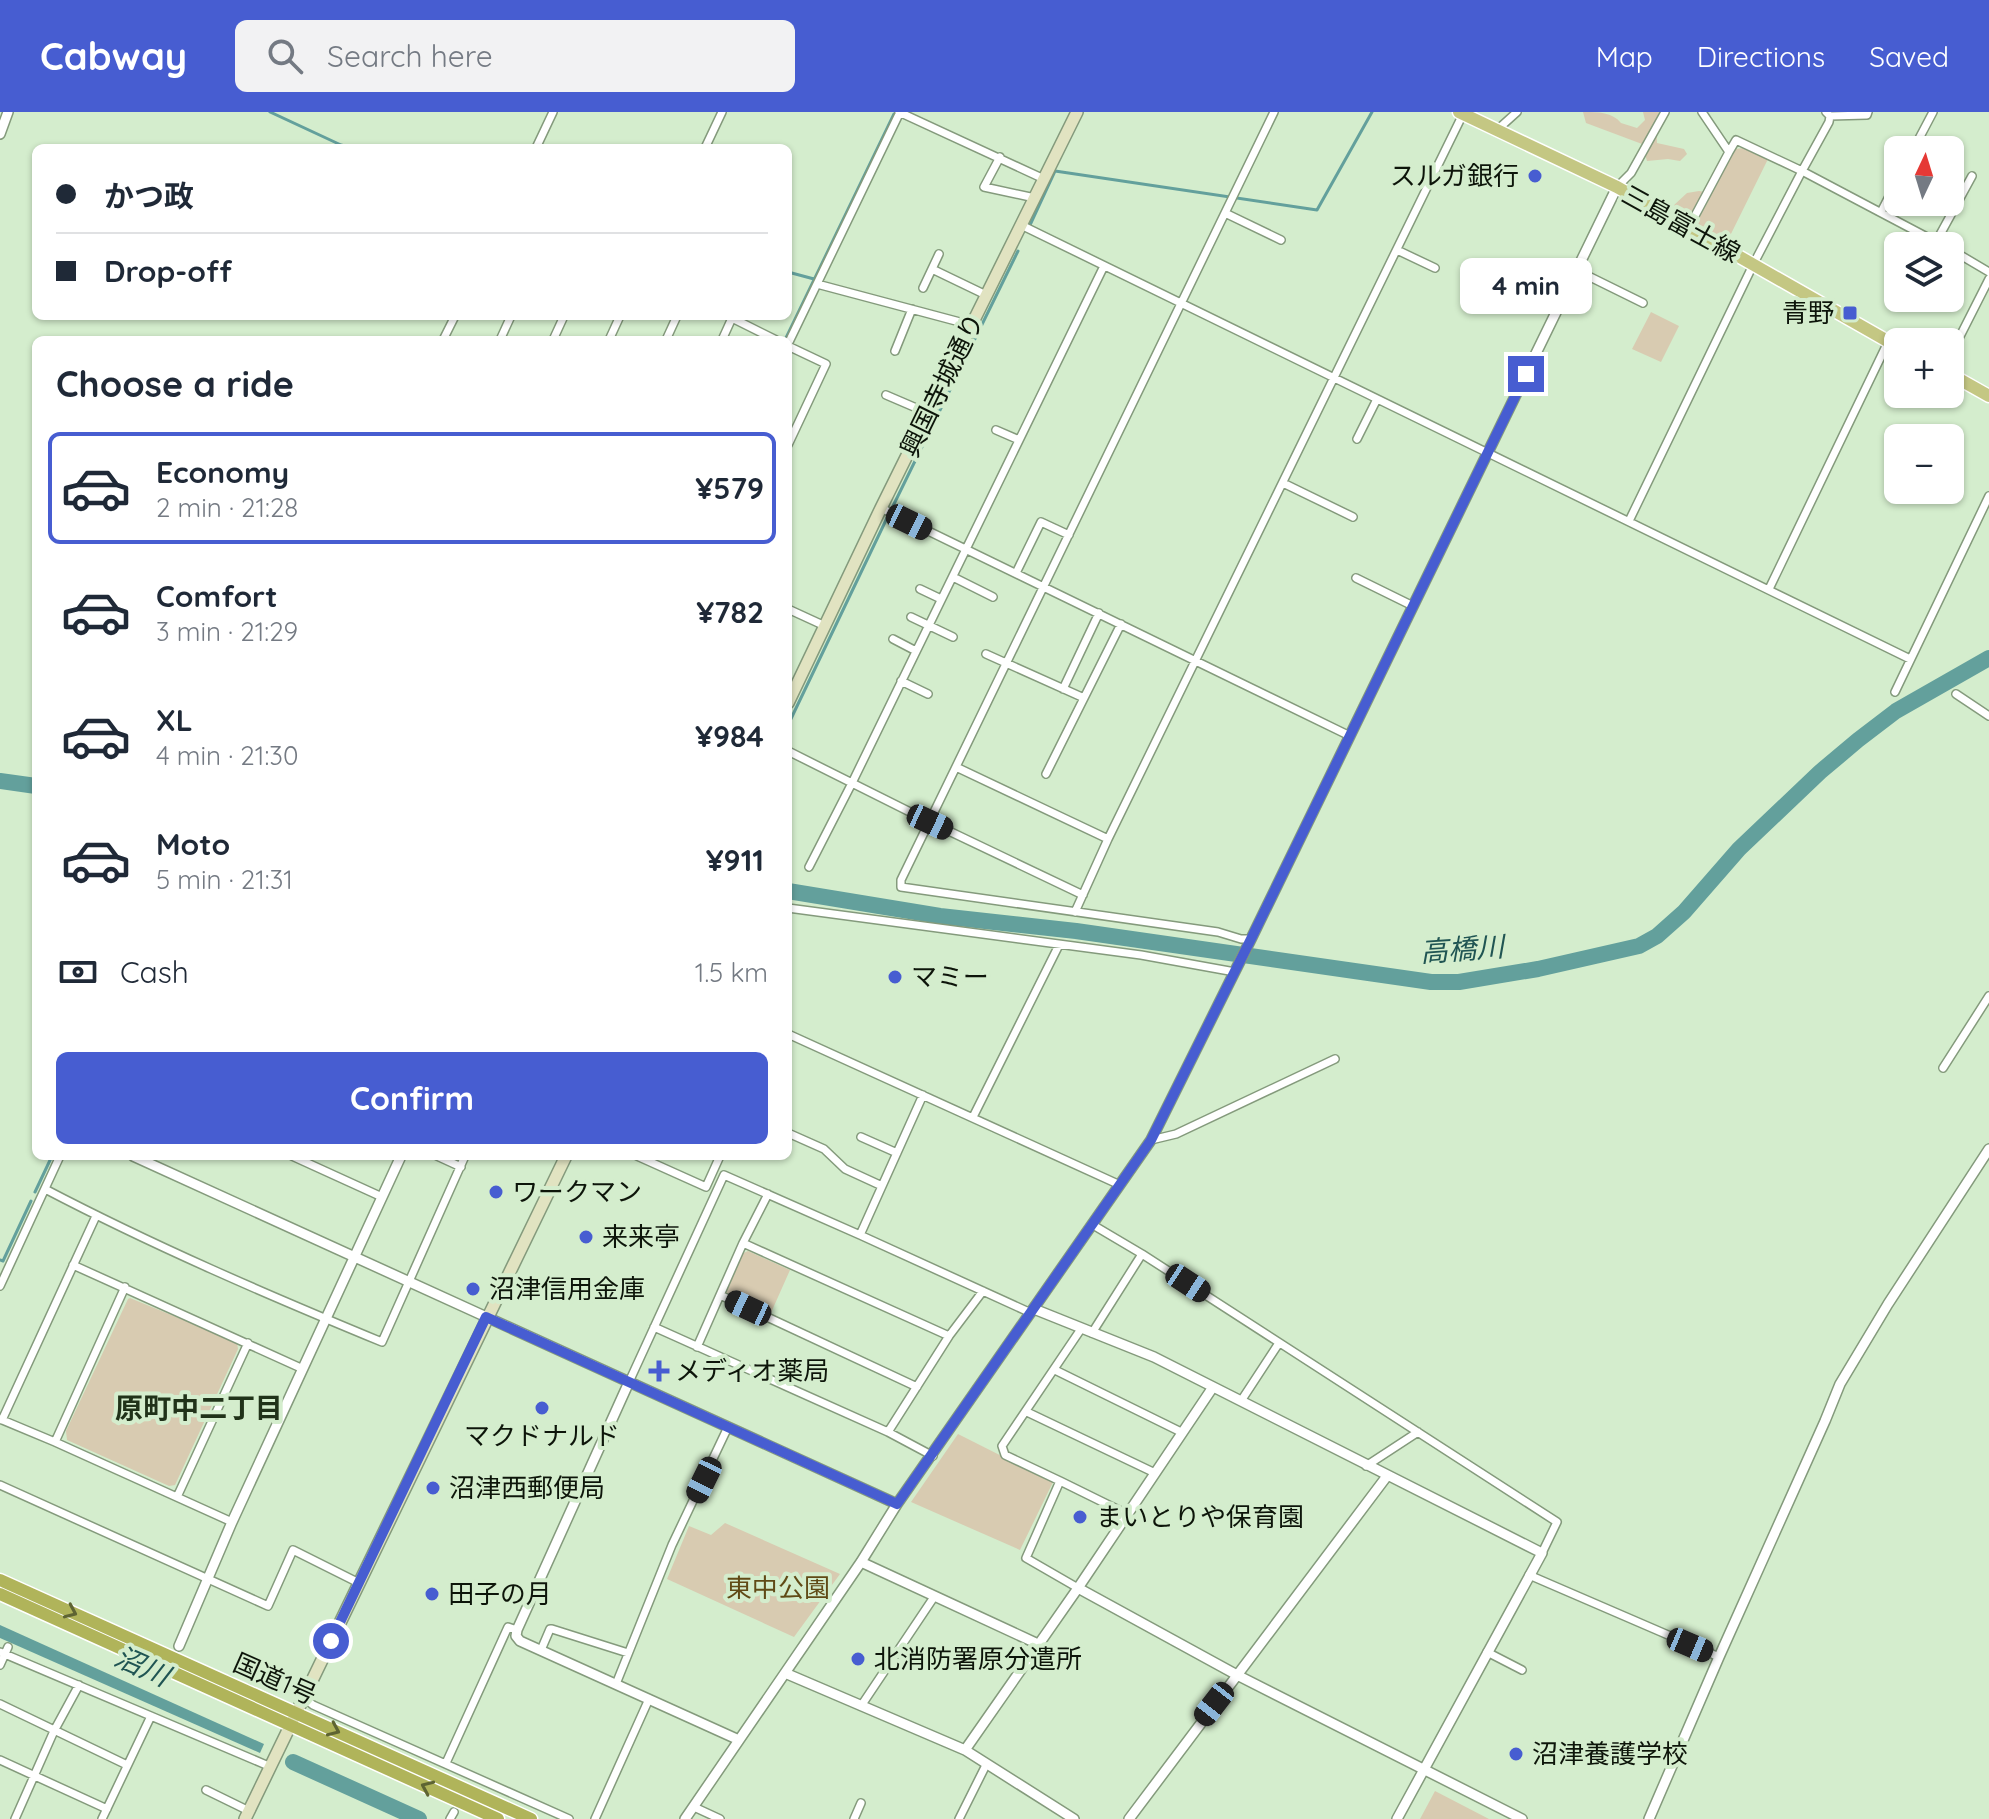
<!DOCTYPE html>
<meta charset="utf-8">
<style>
body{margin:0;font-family:Quicksand,"Noto Sans JP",sans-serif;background:#f2f2f3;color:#1f2937;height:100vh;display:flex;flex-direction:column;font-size:30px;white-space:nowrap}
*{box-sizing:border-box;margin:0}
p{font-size:26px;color:#747a83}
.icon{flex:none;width:44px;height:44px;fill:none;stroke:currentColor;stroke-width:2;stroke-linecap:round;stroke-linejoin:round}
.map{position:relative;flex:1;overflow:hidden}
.sheet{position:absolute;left:32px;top:224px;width:760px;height:824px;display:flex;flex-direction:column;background:#fff;border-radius:12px;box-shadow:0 2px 6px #0004}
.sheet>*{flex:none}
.hud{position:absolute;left:32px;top:32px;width:760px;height:176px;border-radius:12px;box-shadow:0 2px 6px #0004;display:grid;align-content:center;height:176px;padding:0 24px;background:#fff}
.needle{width:52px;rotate:4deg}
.tools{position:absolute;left:1884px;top:24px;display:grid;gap:16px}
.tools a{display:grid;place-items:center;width:80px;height:80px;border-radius:12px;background:#fff;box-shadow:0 2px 6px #0004;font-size:40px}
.end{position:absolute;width:36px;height:36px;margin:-18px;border:10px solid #475dd1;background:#fff;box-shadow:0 0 0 4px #fff}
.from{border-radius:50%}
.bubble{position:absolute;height:56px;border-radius:12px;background:#fff;box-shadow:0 2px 6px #0004;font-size:26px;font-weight:700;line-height:56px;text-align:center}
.car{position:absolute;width:24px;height:48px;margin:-24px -12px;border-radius:10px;box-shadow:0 0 6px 2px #0007;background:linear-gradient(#222 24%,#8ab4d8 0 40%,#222 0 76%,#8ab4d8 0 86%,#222 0)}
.hud b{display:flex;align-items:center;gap:28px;height:76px;font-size:30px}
.hud b+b{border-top:2px solid #e0e1e3}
.hud i{width:20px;height:20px;background:#1f2937}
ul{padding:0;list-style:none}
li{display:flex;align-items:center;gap:24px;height:112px;margin:0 16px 12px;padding:0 8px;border:4px solid transparent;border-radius:12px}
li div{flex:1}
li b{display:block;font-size:30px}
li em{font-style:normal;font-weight:700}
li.active{border-color:#475dd1}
li>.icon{width:72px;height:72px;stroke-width:1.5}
h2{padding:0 24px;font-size:36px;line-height:96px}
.pay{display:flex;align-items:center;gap:20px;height:88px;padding:0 24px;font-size:30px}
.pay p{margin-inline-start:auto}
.action{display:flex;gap:16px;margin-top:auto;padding:16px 24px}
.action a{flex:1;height:92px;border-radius:12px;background:#475dd1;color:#fff;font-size:32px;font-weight:700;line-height:92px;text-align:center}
header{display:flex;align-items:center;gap:48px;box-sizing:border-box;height:112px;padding:0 40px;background:#475dd1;color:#fff}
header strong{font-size:38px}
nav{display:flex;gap:44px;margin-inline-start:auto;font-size:28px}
.search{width:560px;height:72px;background:#f2f2f3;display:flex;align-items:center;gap:20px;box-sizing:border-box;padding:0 28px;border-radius:12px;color:#747a83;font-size:30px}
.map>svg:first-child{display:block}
.green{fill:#d8cbb1}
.water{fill:#63a09c}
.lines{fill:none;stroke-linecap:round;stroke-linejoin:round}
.stream{stroke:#63a09c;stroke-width:3}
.river{stroke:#63a09c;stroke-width:16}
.minor-casing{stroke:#849a7c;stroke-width:10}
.tertiary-casing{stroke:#849a7c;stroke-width:12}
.secondary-casing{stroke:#849a7c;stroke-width:14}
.primary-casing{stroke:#fff;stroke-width:15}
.trunk-casing{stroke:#fff;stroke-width:15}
.minor{stroke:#fff;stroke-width:7}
.tertiary{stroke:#fff;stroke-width:9}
.secondary{stroke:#e1e3c1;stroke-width:11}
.primary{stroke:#c4c783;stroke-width:12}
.trunk{stroke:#b0b45a;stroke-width:12}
.oneway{stroke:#5e6432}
.route{stroke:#475dd1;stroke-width:10}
.poi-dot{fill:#475dd1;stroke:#d4edcd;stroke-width:3}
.labels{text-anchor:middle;stroke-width:8;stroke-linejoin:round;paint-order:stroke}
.poi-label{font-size:26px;fill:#0d150a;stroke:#d4edcd;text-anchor:start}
.street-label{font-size:26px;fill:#0d150a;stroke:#d4edcd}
.park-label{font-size:26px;fill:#604a16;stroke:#d4edcd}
.water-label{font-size:28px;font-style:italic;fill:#205553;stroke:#d4edcd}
.neighbourhood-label{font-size:28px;font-weight:bold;fill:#203219;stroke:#d4edcd}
</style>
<header>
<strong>Cabway</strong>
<div class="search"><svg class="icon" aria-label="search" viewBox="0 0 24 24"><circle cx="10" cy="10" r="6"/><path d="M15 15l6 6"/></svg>Search here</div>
<nav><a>Map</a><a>Directions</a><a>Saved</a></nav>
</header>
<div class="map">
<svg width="1989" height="1707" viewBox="0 0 1989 1707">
<rect width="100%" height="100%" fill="#d4edcd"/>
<!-- green -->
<path class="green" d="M1583,0c16,0 29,0 38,11l16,5 8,-8 -2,-8h16l-3,9 1,22 27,6 3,5 -7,7 -12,-2 -21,2 -5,-17 -56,-21z
M1743,36l25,11 -42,85 -31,-18 40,-77z
M1699,79l6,1 -17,31 -45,-26 3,-2 28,10 13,-12z
M1651,200l28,14 -18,36 -29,-13z
M748,1139l42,19 -20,45 -44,-20 -1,-7 16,-34z
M130,1186l107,44 1,7 -63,136 -6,1 -102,-46 -1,-9 62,-132z
M958,1322l95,48 -33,68 -109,-48z
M725,1411l115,51 -46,63 -127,-58 22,-53 22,9z
M1435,1679l54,28h-69z"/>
<!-- water -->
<path class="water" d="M0,1513l264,119 -4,9 -260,-115z"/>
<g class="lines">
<!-- stream -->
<path class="stream" d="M270,0l71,33 11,3
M1030,113l25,-54 262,39 55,-98
M788,160l26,7
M785,228l109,-226
M893,394l125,-255
M788,613l99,-207
M35,1080l17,-36
M0,1148l3,1 28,-60"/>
<!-- river -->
<path class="river" d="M0,669l36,5
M788,779l152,25 136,15 355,51h28l79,-13 101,-23 18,-10 27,-24 55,-63 81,-77 38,-32 38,-29 93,-53
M293,1650l126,57"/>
<!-- minor casing -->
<g class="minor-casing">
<path id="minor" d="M899,0l145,67
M1830,4l37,-1 1,-3
M1497,18l20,-18
M536,36l17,-36
M705,36l17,-36
M1913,38l20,-38
M1729,40l7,-12 66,31 27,-49 1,-6 -4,-4
M1000,45l-16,30 51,11
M1617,75l14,-14 34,-61
M1881,100l17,-33
M1225,101l56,27
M1021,113l889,434
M1689,115l40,-75 -27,-40
M1936,130l36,-66
M1950,137l39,23
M1397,138l38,18
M932,157l54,26
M1576,158l67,33
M817,172l154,41
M923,176l16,-34
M728,204l48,24
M443,228l12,-24
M500,228l11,-24
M553,228l11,-24
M609,228l11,-24
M666,228l11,-24
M722,228l10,-22
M788,232l112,-232
M788,234l38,18 -38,81
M895,239l17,-42
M1950,244l39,-77
M886,283l42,18
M996,318l23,10
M1357,327l20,-40
M1283,371l70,34
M881,396l469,228
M1629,409l124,-256 49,-94 142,75
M1016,461l25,-51 28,13
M953,465l40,20
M1356,466l57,28
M920,477l21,10
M1769,477l119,-247
M788,497l37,17
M911,505l42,20
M893,527l23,12
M986,542l98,44
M901,569l27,13
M1063,577l36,-76
M1895,580l94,-196
M1956,582l33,22
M788,639l142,71 153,73
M956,655l152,72
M1046,662l75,-150
M809,755l43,-84 252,-517
M788,796l353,47 94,17
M1075,800l33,-73 355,-725
M1251,827h-10l-23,-7 -317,-45v-7l373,-768
M788,922l332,151
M1943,956l46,-72
M973,1005l86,-172
M788,1021l36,16 21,20 37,17
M861,1025l36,16
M1151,1028l25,-6 159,-75
M292,1044l90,41
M437,1044l24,11
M637,1044l69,31 14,-31
M45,1077c109,57 223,106 337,153l83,-186
M1093,1113l49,29 415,268 -15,31
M860,1123l63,-140
M743,1131l206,93
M73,1153l230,104
M0,1174l60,-130
M720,1183l197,92
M654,1215l234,105 61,-96 34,-45
M1092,1221l50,-79
M697,1235l46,-104 25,-49
M1055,1258l126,62
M629,1270l95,-207 136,60 171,78
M1241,1289l38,-58
M1027,1300l128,61
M0,1307l55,23 177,80
M2,1308l94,-204
M888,1320l45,24
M55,1330l70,-155
M1366,1354l52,-34
M1060,1369l67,33
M0,1373l268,121 25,-56 66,33
M177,1385l71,-154
M1529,1463l190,82
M1078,1476l-52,-30 34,-77 -55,-26 -3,-9 79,-117
M541,1538l9,-21h2l76,24
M0,1540l271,115
M1487,1540l35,18
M0,1553l8,-18
M616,1572l56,-139 56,-118
M304,1586l9,7 256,114
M0,1592l127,61
M861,1594l73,-109
M0,1648l107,49
M446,1651l62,-136 9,3
M206,1678l43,21
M694,1695l26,12
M15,1707l39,-88 25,-46
M102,1707l49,-103
M450,1707l4,-7
M595,1707l54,-120
M854,1707l7,-16
M959,1707l27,-54"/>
</g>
<!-- tertiary casing -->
<g class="tertiary-casing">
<path id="tertiary" d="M0,22l8,-22
M133,1044l764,348
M1034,1197l120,48 388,196 -145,266
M629,1270l-112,248 -1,6 4,5 219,99
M861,1450l177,82
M1078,1476l159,87 285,144
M179,1534l53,-124 169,-366
M785,1561l180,77 109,69
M965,1638l113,-162 135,-201
M685,1707l176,-257 36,-58 254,-364 100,-201 366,-752
M1129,1707l258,-343
M1649,1707l70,-162 106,-236 15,-37 48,-80 101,-155"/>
</g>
<!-- secondary casing -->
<g class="secondary-casing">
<path id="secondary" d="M788,591l93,-195 196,-396
M245,1707l321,-663"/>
</g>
<!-- primary casing -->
<g class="primary-casing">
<path id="primary" d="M1459,0l158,75 281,160
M1950,262l39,22"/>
</g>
<!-- trunk casing -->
<g class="trunk-casing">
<path id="trunk" d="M0,1468l531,239
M0,1482l498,225"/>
</g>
<!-- minor -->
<use href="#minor" class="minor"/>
<!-- tertiary -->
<use href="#tertiary" class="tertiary"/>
<!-- secondary -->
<use href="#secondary" class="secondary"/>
<!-- primary -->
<use href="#primary" class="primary"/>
<!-- trunk -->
<use href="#trunk" class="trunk"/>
</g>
<!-- one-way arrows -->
<defs><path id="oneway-chevron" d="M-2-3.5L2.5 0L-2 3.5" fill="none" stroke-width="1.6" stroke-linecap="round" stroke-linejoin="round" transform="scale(2)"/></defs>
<g class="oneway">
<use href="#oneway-chevron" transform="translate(71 1500) rotate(24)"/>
<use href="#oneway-chevron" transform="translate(334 1618) rotate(24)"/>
<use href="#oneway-chevron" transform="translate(427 1675) rotate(-156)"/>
</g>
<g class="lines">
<!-- route -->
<path class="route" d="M331,1529l155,-324 411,187 254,-364 100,-201 275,-565"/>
</g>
<!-- markers -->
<g class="poi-dot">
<circle cx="1535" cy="64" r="8"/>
<rect x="1842" y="193" width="16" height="16" rx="4"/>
<circle cx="895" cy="865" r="8"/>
<circle cx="496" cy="1080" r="8"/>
<circle cx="586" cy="1125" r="8"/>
<circle cx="473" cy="1177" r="8"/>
<path d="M655 1247h8v8h8v8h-8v8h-8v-8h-8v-8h8z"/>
<circle cx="542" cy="1296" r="8"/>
<circle cx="433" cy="1376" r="8"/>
<circle cx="1080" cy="1405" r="8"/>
<circle cx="432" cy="1482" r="8"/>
<circle cx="858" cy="1547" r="8"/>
<circle cx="1516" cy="1642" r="8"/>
</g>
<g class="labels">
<!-- poi labels -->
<g class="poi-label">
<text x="1519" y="73" text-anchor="end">スルガ銀行</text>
<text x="1834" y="210" text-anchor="end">青野</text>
<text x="911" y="874">マミー</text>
<text x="512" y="1089">ワークマン</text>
<text x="602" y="1134">来来亭</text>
<text x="489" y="1186">沼津信用金庫</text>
<text x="675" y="1268">メディオ薬局</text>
<text x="542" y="1333" text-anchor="middle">マクドナルド</text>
<text x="449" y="1385">沼津西郵便局</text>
<text x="1096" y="1414">まいとりや保育園</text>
<text x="448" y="1491">田子の月</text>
<text x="874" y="1556">北消防署原分遣所</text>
<text x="1532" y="1651">沼津養護学校</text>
</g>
<!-- street labels -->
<g class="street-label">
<text transform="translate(1681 112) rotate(29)" y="9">三島富士線</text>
<text transform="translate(942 273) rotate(-64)" y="9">興国寺城通り</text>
<text transform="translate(275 1567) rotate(24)" y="9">国道1号</text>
</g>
<!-- park labels -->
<g class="park-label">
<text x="778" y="1485">東中公園</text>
</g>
<!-- water labels -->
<g class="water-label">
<text transform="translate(1462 837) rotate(-4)" y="10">高橋川</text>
<text transform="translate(142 1554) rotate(24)" y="10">沼川</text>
</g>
<!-- neighbourhood labels -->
<g class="neighbourhood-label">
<text x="199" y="1306">原町中二丁目</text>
</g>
</g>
</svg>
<div class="tools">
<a><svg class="needle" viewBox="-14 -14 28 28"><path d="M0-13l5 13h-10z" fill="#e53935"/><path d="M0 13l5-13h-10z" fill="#747a83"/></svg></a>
<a><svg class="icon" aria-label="layers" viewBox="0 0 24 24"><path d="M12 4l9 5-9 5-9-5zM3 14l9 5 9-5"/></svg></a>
<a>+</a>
<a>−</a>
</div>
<i class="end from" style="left:331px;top:1529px"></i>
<i class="end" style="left:1526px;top:262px"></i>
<div class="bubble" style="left:1460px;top:146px;width:132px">4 min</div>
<i class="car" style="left:909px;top:410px;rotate:116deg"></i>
<i class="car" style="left:930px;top:710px;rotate:115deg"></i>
<i class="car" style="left:1188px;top:1171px;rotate:123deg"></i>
<i class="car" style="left:748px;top:1196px;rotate:295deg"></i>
<i class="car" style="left:704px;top:1368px;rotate:206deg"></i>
<i class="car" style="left:1690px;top:1533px;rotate:113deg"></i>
<i class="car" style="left:1214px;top:1592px;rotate:218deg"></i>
<div class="hud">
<b><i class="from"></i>かつ政</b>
<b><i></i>Drop-off</b>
</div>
<section class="sheet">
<h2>Choose a ride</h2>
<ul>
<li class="active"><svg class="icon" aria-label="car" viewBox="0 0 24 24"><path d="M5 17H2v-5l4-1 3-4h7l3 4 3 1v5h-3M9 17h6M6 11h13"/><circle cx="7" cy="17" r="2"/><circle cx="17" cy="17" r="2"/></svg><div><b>Economy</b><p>2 min · 21:28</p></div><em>¥579</em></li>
<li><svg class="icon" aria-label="car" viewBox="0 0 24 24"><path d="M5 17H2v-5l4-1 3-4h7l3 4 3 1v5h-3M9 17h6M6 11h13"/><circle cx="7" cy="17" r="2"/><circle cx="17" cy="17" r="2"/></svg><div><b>Comfort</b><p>3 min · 21:29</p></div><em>¥782</em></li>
<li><svg class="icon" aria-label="car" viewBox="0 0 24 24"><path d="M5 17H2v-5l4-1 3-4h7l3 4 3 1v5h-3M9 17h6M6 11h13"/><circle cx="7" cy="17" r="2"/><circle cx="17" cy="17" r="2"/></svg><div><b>XL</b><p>4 min · 21:30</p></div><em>¥984</em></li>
<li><svg class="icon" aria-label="car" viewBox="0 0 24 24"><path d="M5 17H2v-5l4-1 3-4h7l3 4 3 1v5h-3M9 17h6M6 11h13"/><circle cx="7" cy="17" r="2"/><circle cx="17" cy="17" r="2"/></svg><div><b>Moto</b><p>5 min · 21:31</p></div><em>¥911</em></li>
</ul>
<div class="pay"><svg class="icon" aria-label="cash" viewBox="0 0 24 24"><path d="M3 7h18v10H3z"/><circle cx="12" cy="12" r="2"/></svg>Cash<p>1.5 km</p></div>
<div class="action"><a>Confirm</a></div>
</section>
</div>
